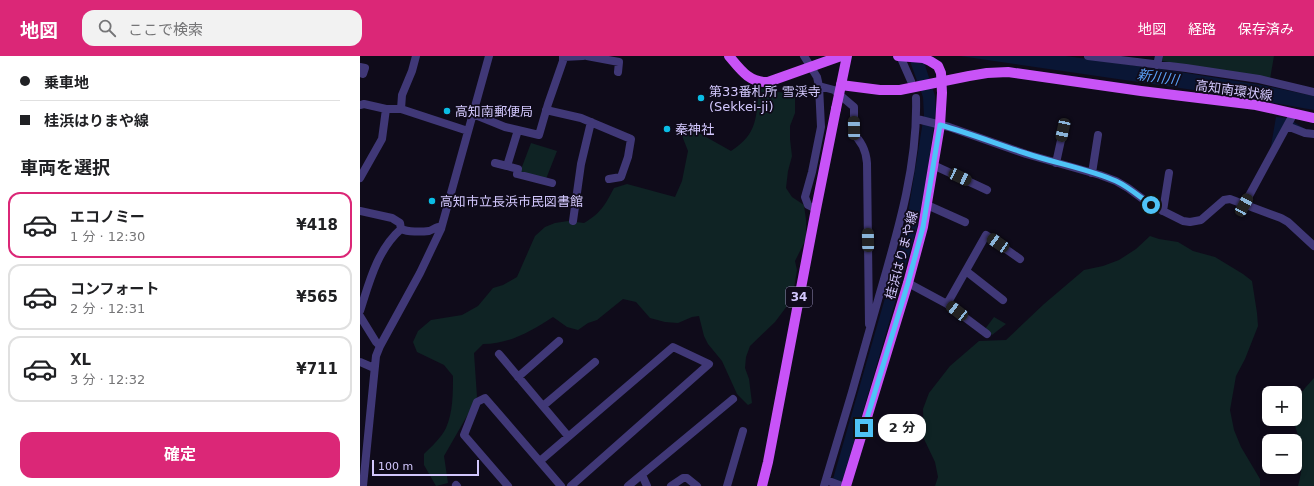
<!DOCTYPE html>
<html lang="ja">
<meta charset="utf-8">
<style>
body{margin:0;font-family:"DejaVu Sans","Noto Sans JP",sans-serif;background:#f2f2f2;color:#202124;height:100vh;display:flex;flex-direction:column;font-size:15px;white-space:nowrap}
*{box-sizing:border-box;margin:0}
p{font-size:13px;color:#757577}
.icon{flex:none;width:22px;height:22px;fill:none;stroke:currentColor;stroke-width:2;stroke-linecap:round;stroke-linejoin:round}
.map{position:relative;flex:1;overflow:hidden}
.panel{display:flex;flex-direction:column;background:#fff;width:360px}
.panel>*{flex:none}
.banner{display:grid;align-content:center;height:88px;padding:0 20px;background:#fff}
.buttons{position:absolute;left:902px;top:330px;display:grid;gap:8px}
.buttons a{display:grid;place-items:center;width:40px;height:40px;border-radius:8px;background:#fff;box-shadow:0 2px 6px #0003;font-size:20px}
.scale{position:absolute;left:12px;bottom:10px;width:107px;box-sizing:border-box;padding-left:4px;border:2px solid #d2c7fd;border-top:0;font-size:11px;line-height:14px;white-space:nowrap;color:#d2c7fd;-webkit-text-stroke:3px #0f0b1a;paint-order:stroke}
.end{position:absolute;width:18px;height:18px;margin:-9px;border:5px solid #4fc3f7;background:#111;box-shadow:0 0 0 2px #111}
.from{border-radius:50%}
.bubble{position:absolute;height:28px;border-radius:12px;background:#fff;box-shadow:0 2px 6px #0003;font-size:13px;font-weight:700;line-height:28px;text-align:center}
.car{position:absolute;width:12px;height:24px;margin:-12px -6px;border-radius:5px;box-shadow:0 0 3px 1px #0007;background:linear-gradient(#222 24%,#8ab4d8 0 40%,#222 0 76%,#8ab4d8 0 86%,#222 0)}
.banner b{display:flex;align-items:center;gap:14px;height:38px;font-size:15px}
.banner b+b{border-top:1px solid #e0e0e0}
.banner i{width:10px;height:10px;background:#202124}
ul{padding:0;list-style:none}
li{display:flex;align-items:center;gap:12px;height:66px;margin:0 8px 6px;padding:0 12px;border:2px solid #e0e0e0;border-radius:12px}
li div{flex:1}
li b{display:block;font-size:15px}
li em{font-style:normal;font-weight:700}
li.on{border-color:#db2777}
li>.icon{width:36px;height:36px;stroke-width:1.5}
h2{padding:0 20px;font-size:18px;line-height:48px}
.primary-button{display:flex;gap:8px;margin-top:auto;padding:8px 20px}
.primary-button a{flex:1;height:46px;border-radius:12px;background:#db2777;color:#fff;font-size:16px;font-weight:700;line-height:46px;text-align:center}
header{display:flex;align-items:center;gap:24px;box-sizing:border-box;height:56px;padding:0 20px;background:#db2777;color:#fff}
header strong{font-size:19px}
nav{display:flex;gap:22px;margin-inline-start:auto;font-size:14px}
.search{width:280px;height:36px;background:#f2f2f2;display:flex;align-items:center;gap:10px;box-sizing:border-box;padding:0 14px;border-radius:12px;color:#757577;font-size:15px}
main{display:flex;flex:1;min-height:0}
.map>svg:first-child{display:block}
.green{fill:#0f2324}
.water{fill:#0a1635}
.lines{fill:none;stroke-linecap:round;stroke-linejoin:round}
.minor{stroke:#403877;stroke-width:8}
.primary{stroke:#c853f7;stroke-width:10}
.primary-bridge{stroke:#c853f7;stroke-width:10}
.route{stroke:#4fc3f7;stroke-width:5}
.poi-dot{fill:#0abde5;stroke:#0f0b1a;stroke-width:1.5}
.labels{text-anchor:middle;stroke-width:3.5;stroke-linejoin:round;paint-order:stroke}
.shield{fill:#0f0b1a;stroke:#988fb9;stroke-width:1}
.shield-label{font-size:12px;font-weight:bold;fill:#d2c7fd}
.street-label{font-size:13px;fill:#d2c7fd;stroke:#0f0b1a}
.poi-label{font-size:13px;fill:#d2c7fd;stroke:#0f0b1a;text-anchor:start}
.water-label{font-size:14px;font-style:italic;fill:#5aa1f8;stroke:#0f0b1a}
</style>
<header>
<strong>地図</strong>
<div class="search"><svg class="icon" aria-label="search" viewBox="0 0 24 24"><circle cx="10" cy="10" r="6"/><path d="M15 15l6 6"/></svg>ここで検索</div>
<nav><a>地図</a><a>経路</a><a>保存済み</a></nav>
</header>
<main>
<section class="panel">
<div class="banner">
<b><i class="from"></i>乗車地</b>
<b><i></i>桂浜はりまや線</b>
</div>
<h2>車両を選択</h2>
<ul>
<li class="on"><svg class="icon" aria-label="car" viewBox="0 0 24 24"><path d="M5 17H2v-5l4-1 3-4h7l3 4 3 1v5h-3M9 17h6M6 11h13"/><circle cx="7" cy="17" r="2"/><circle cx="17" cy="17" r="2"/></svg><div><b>エコノミー</b><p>1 分 · 12:30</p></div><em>¥418</em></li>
<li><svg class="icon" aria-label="car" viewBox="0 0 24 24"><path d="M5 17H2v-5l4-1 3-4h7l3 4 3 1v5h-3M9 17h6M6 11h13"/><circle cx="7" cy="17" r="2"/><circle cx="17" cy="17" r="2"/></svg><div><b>コンフォート</b><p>2 分 · 12:31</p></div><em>¥565</em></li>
<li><svg class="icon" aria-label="car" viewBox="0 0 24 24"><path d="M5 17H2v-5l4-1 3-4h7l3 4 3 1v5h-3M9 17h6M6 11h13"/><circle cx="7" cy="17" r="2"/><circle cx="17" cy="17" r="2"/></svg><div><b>XL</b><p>3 分 · 12:32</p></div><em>¥711</em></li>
</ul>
<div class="primary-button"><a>確定</a></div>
</section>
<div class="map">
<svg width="954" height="430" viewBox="0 0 954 430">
<rect width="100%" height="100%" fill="#0f0b1a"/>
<!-- green -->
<path class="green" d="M803,0h111l-4,23 -108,-18z
M399,32l18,4 18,1v20l-5,13v13l2,17 -4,15 -2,17 6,9 12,8 2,15v19l-11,22 2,9 -4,24 -6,12 -12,16 -25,24 -4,11 -1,11 4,11 3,24 -4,2 -11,-11 -15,-33 -14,-17 -4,-8 -5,-20 -7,1 -14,6 -13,-1 -15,-4 -14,-16 -13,-3 -26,21 -9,3 -10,7 -11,-3 -14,-10c-22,14 -43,27 -70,27l-9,9 3,44 -6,12 -27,47 4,27 -12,3 -12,-21v-11c8,-8 17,-16 22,-26 7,-15 7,-36 7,-52l-9,-11 -27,-13 -4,-10 5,-11 13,-11 31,-5 16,-9 15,-18 10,-3 14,-8 18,-41 10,-9 10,-4 13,-2 16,2c17,-10 21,-18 30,-35l13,-4 48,13 7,-16 6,-30 -11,-28 22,10 32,18c27,-17 25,-34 28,-63z
M171,87l26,8 -11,28 -26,-7z
M790,180l9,3 19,3 15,9 22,6 28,17 9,7 5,32 1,13 -13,33 -9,17 -6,34 4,20 7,17 19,32v7h-325l3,-9 -3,-15 -11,-23 -1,-30 6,-16 21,-27 29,-25 27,-1 38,-36 40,-34 19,-4 16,-6 17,-11z
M634,261l12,7 -14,11 -7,-6z
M954,322v108h-16c4,-13 5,-29 3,-42 -2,-8 -6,-16 -8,-25h2c0,-22 5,-25 19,-41z"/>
<!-- water -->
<path class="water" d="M548,0h14l13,40 1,14 -10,72 -9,46 -76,258h-10l75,-261 18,-110 -1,-18z
M600,0h106l108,15 87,14 53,11v14l-79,-14z
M916,61l11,1 20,12 -16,-5 -19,21h-1z"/>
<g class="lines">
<!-- minor -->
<path class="minor" d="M227,0l32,6 -1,10
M444,0l13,21 2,9 2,41 -9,45 -7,25 3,8 8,4
M540,0l11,25
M728,0l98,12 73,11 55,13
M203,1l20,-1
M797,9l2,-9
M0,11l5,1 -2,6
M459,30l15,4 20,17v21l-2,5c10,8 14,17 15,30l2,161
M0,49l4,-1 22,5h15l67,22
M41,53l1,-14 10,-24 4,-15
M186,54l35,8 50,21 -3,18 -7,20 -12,2
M113,58l32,13 34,8 9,-31 15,-43v-5
M557,63l32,8 77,27 74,21 16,6 12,7 23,17 32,16 7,1 11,-2 23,-20 6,-1 51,19 7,4 26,24
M927,70l18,7 9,1
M158,74l-11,36 11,3 -1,5 35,9
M135,107l12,3
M696,107l7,-32
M573,109l54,25
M732,117l6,-38
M0,122l22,-39 4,-30
M567,149l38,17
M884,149l50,-92
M0,155l32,7 8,5 1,6
M803,155l6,-38
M213,165l8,-57 10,-42
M606,215l37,29
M548,227l39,21 40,30
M587,248l39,-69 34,24
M0,255c9,-28 17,-61 41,-82 7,3 20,3 28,2 3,-1 6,-3 9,-4l3,2
M0,260l16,26 4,4
M139,298l69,82
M0,306l14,6
M158,321l41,-36
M183,350l52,-44
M180,405l133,-114 36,17 -138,122
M282,419l5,11
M466,424l16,6
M96,429l1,1
M3,430l13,-130 4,-10 40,-73 21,-44 48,-173
M148,430l-44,-51 13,-33 8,-4 76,88
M268,430l105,-87
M311,430l12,-8h4l10,8
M367,430l16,-55
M464,430c19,-62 37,-124 54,-186 19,-66 40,-134 38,-202"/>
<!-- primary -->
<path class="primary" d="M369,0c11,13 20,27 39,26l73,-26
M487,0l-6,29 39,5h20l69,-14 18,-3 21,-1 133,19 115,14 58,13
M402,430l6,-24 48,-253 20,-100
M486,430l62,-203 15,-56 17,-102 2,-32 -1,-20 -3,-7 -8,-5 -7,-3 -25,-2"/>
<!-- primary-bridge -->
<path class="primary-bridge" d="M476,53l5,-24"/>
</g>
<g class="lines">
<!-- route -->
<path class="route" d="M504,372l44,-145 15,-56 17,-102c29,8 57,19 85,28 29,10 64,16 91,28 13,6 24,16 35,24"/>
</g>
<!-- markers -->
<g class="poi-dot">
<circle cx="341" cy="42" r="4"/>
<circle cx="87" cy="55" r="4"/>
<circle cx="307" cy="73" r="4"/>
<circle cx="72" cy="145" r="4"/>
</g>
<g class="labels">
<!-- shield labels -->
<rect class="shield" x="426" y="231" width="26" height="20" rx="3"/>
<g class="shield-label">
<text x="439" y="245">34</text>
</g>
<!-- street labels -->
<g class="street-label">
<text transform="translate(874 34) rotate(8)" y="5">高知南環状線</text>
<text transform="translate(541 199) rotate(-75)" y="5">桂浜はりまや線</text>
</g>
<!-- poi labels -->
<g class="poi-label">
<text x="349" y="40">第33番札所 雪渓寺<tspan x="349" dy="15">(Sekkei-ji)</tspan></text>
<text x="95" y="60">高知南郵便局</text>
<text x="315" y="78">秦神社</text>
<text x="80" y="150">高知市立長浜市民図書館</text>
</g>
<!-- water labels -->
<g class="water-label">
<text transform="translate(798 21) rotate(8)" y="5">新川川</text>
</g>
</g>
</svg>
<div class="buttons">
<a>+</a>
<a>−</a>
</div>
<div class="scale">100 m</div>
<i class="end from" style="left:791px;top:149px"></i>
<i class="end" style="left:504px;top:372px"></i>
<div class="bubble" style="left:518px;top:358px;width:48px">2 分</div>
<i class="car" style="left:494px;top:72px;rotate:359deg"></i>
<i class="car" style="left:703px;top:74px;rotate:192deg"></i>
<i class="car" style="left:600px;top:121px;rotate:115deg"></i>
<i class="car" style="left:884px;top:149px;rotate:28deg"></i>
<i class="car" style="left:508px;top:184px;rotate:359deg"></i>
<i class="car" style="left:638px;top:187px;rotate:305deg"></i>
<i class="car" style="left:597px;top:255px;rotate:308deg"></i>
</div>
</main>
